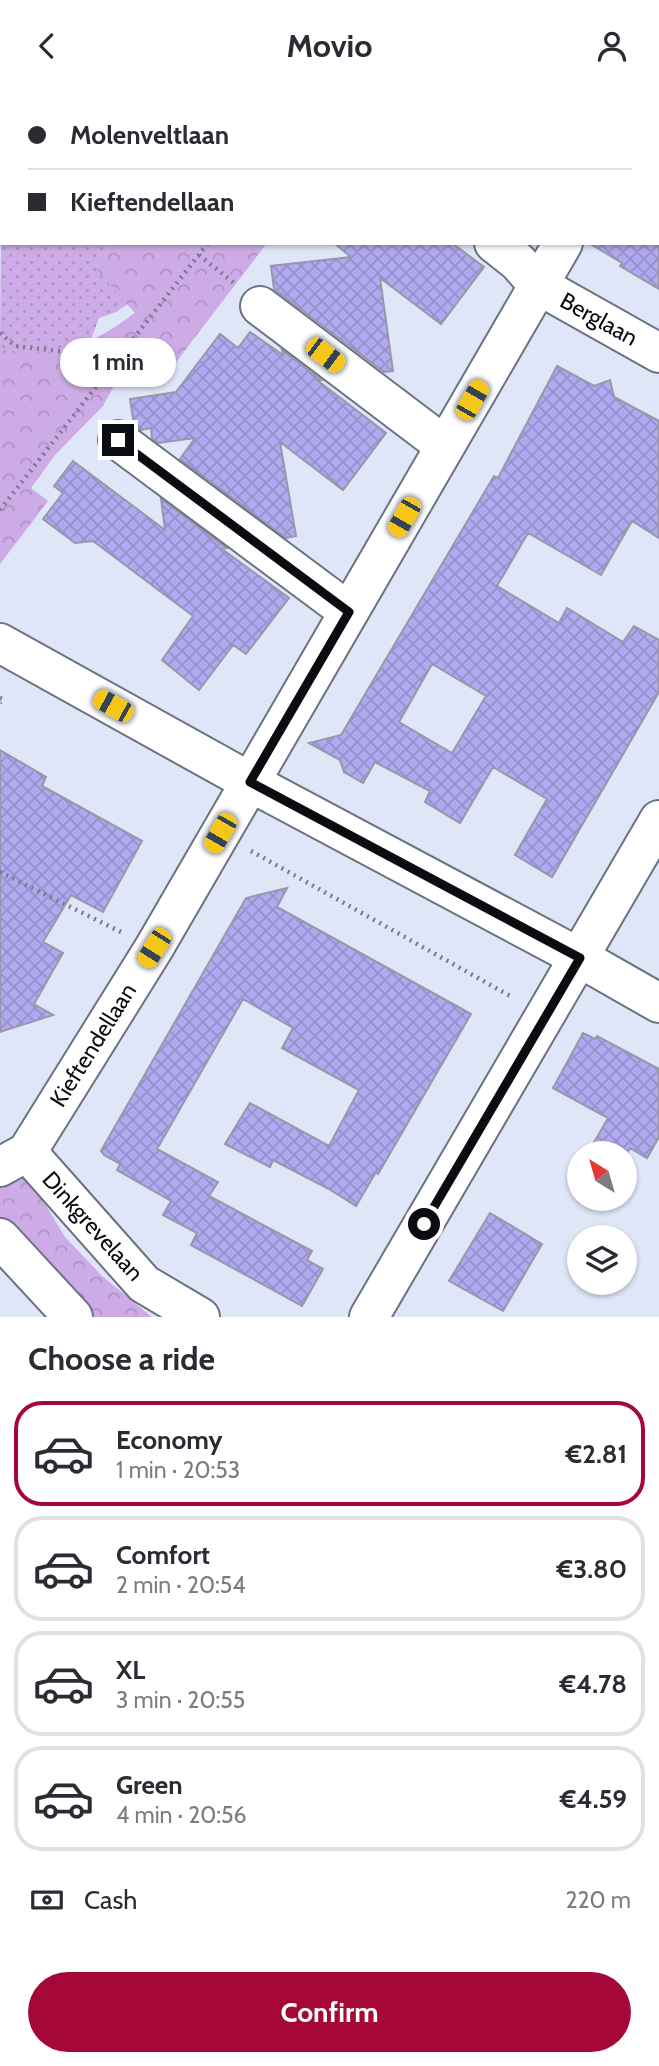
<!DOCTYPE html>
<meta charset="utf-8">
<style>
body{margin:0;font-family:Cabin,sans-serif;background:#f2f2f3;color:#2b2b33;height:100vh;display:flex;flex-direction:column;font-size:26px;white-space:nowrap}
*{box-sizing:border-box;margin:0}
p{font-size:23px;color:#7c7c81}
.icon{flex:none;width:38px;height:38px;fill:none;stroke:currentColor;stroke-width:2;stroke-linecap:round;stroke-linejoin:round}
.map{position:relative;height:1226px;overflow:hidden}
.side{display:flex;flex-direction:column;background:#fff;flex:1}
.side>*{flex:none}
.hud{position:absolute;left:0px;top:0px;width:660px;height:154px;box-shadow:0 2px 5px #0004;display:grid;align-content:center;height:154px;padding:0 28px;background:#fff}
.needle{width:46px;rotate:323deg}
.buttons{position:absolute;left:567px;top:1050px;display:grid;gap:14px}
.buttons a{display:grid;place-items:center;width:70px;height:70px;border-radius:50%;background:#fff;box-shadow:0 2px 5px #0004;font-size:35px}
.end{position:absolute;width:32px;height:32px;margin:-16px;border:9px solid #0a0c12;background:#fff;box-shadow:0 0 0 4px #fff}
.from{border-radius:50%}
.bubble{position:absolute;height:49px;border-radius:24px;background:#fff;box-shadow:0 2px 5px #0004;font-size:23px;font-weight:800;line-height:49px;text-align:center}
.car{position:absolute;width:21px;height:42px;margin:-21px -10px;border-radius:9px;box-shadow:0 0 5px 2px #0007;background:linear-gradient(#f5c518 24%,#345 0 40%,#f5c518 0 76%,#345 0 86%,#f5c518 0)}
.hud b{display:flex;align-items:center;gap:24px;height:66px;font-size:26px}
.hud b+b{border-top:2px solid #e1e1e2}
.hud i{width:18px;height:18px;background:#2b2b33}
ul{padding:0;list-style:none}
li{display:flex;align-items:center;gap:21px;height:105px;margin:0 14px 10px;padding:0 14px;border:4px solid #e1e1e2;border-radius:28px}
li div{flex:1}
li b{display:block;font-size:26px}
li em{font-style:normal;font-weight:800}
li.current{border-color:#a40738}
li>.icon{width:63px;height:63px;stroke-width:1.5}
h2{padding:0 28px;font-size:32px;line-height:84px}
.pay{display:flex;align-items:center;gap:18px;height:77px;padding:0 28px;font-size:26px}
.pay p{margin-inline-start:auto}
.cta{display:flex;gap:14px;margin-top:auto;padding:14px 28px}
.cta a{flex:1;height:80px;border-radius:42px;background:#a40738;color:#fff;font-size:28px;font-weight:800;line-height:80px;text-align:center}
header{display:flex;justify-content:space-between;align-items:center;height:91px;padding:0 28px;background:#fff;font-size:32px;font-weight:800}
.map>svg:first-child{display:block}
.grass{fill:url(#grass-dots)}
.forest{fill:url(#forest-crowns)}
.building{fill:url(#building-cross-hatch);stroke:#9897a9;stroke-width:2;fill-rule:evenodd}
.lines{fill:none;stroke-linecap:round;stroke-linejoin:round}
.street-casing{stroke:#6b7282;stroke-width:42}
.path{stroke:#777c88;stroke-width:4.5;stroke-dasharray:2 5;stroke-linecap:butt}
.street{stroke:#fff;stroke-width:38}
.route{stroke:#0a0c12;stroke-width:9}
.labels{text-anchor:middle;stroke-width:7;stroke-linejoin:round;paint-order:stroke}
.street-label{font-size:23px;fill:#0a0c12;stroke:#fff}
</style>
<header><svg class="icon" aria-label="back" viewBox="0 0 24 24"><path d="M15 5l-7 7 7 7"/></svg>Movio<svg class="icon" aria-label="person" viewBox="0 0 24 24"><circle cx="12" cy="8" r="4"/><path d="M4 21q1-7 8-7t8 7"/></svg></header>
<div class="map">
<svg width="659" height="1226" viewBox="0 0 659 1226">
<defs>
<pattern id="grass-dots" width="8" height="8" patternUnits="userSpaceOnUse" patternTransform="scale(1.75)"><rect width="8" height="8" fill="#cdabe7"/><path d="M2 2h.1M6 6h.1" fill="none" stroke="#af92c5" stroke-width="1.8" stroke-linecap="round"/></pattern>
<pattern id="forest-crowns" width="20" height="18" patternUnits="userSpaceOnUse" patternTransform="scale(1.75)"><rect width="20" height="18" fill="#cdabe7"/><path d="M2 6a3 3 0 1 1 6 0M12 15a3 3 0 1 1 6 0" fill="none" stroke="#af92c5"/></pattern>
<pattern id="building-cross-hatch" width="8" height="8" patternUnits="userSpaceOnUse" patternTransform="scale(1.75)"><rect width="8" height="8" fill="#b1a9f0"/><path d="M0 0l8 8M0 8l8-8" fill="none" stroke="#9790cd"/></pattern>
</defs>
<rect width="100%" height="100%" fill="#dee6f8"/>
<!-- grass -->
<path class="grass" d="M8,0h308l-308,2z
M2,32v120h111l-17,26 32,35 -12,8 -17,6 -9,24c-36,12 -53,12 -90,7z"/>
<!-- forest -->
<path class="forest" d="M113,152h154l-97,127 -10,-4 -19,-14 -11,4 -27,50 -48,49 -24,33 17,13 -48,63v-215c62,8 85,0 135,-36l-39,-44z
M23,1076l42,70 37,39 50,41h-60l-42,-36 -50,-63v-38z"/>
<!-- building -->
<path class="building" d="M334,152h118l32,24 -43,57 -61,-46 13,93 -9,1 -110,-83 -3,-23 80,-9z
M589,152h70v46l-39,-23 2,-3z
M250,241l33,23 -1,-5 39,30h-4l69,53 -43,57 -63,-48 16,94 -10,2 -106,-79 15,-21 -37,5 -6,-5 -1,-10 -10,2 -7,-5 -4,-26 46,-7 44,-58 18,14z
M557,275l37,20 16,-6 4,17 45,24v117l-27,-17 -31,54 -73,-42 -31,53 62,37 8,-15 56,34 11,-16 25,14v52l-107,185 -37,-22 32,-56 -54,-32 -33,56 -35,-21 5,-11 -55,-29 -12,21 -19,-11 -4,-12 -31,-17 32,-8 153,-259 4,2zM432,573l54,32 -34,57 -53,-31z
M73,370l92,69 -4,-31 66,49 -5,1 67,49 -43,56 -13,-9 -34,45 -37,-30 31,-44 -100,-75 -18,2 -32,-24 20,-26 -9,-7z
M0,659l46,27 -4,9 100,55 -39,71 -32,-17 -28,47 20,11 -29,51 19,11 -53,17z
M287,797l-10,19 194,107 -93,160 -2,-2 -20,34 -27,-17 -56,-29 -3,7 -45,-23 25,-41 79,43 30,-56 -77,-42 11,-20 -50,-29 -86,150 61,33 -9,14 103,55 -5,9 16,9 -21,37 -111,-61 6,-12 -34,-18 8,-14 -54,-31 3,-6 -16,-9 -3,-4 145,-253z
M583,942l12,6 2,-3 62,33v68l-12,21 -17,-10 -3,5h-39l20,-35 -55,-30z
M490,1122l52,31 -39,67 -54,-30z"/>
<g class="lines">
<!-- street casing -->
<g class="street-casing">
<path id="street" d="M613,0l2,2
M651,2l1,-2
M494,152l24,19 20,23 121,68
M260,215l185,140
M118,349l231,172
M0,552l250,139 330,176 79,45
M27,1061l117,132 56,33
M0,1076l27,-15 127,-204 409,-705
M0,1147l73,79
M369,1226l290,-497"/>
</g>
<!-- path -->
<path class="path" d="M324,2l2,-2
M199,164l35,28
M0,242l15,13 70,8 26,14
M0,419l208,-267
M0,607l3,1 -3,4
M251,760l261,146
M0,781l121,60"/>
<!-- street -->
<use href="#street" class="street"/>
</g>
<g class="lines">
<!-- route -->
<path class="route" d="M118,349l231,172 -99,170 330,176 -156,266"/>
</g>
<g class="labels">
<!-- street labels -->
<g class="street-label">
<text transform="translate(599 228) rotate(29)" y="8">Berglaan</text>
<text transform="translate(93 954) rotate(-58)" y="8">Kieftendellaan</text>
<text transform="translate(93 1135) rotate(48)" y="8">Dinkgrevelaan</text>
</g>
</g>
</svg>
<div class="buttons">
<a><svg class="needle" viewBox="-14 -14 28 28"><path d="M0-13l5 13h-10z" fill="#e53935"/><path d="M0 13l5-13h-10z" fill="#7c7c81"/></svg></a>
<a><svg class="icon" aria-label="layers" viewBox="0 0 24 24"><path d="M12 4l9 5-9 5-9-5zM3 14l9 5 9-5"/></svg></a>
</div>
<i class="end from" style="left:424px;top:1133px"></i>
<i class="end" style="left:118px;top:349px"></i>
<div class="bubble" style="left:60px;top:247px;width:116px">1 min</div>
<i class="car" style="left:325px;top:264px;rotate:127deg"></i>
<i class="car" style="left:472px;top:309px;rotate:30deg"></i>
<i class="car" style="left:404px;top:426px;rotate:210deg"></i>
<i class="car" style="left:113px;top:615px;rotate:299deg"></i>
<i class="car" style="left:220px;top:742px;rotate:210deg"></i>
<i class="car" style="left:154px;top:857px;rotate:212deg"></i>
<div class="hud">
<b><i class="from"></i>Molenveltlaan</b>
<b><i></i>Kieftendellaan</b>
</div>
</div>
<section class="side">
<h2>Choose a ride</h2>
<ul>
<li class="current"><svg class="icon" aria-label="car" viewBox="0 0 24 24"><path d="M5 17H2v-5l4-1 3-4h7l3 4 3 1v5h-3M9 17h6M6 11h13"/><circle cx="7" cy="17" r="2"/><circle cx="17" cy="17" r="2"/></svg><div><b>Economy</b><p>1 min · 20:53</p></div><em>€2.81</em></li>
<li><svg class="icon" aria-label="car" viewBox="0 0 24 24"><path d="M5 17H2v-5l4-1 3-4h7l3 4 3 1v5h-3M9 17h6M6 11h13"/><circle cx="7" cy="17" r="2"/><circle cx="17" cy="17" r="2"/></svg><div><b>Comfort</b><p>2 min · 20:54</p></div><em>€3.80</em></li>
<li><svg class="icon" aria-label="car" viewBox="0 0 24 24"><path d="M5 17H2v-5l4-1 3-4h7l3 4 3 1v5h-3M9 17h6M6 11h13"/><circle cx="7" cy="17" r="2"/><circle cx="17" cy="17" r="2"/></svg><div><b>XL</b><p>3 min · 20:55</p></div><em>€4.78</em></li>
<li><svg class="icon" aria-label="car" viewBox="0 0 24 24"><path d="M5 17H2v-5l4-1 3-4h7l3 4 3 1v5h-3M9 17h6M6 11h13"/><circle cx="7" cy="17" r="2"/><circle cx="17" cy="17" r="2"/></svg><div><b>Green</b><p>4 min · 20:56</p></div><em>€4.59</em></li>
</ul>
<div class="pay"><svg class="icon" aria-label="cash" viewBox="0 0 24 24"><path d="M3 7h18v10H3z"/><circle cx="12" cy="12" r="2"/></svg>Cash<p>220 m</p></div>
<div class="cta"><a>Confirm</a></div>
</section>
